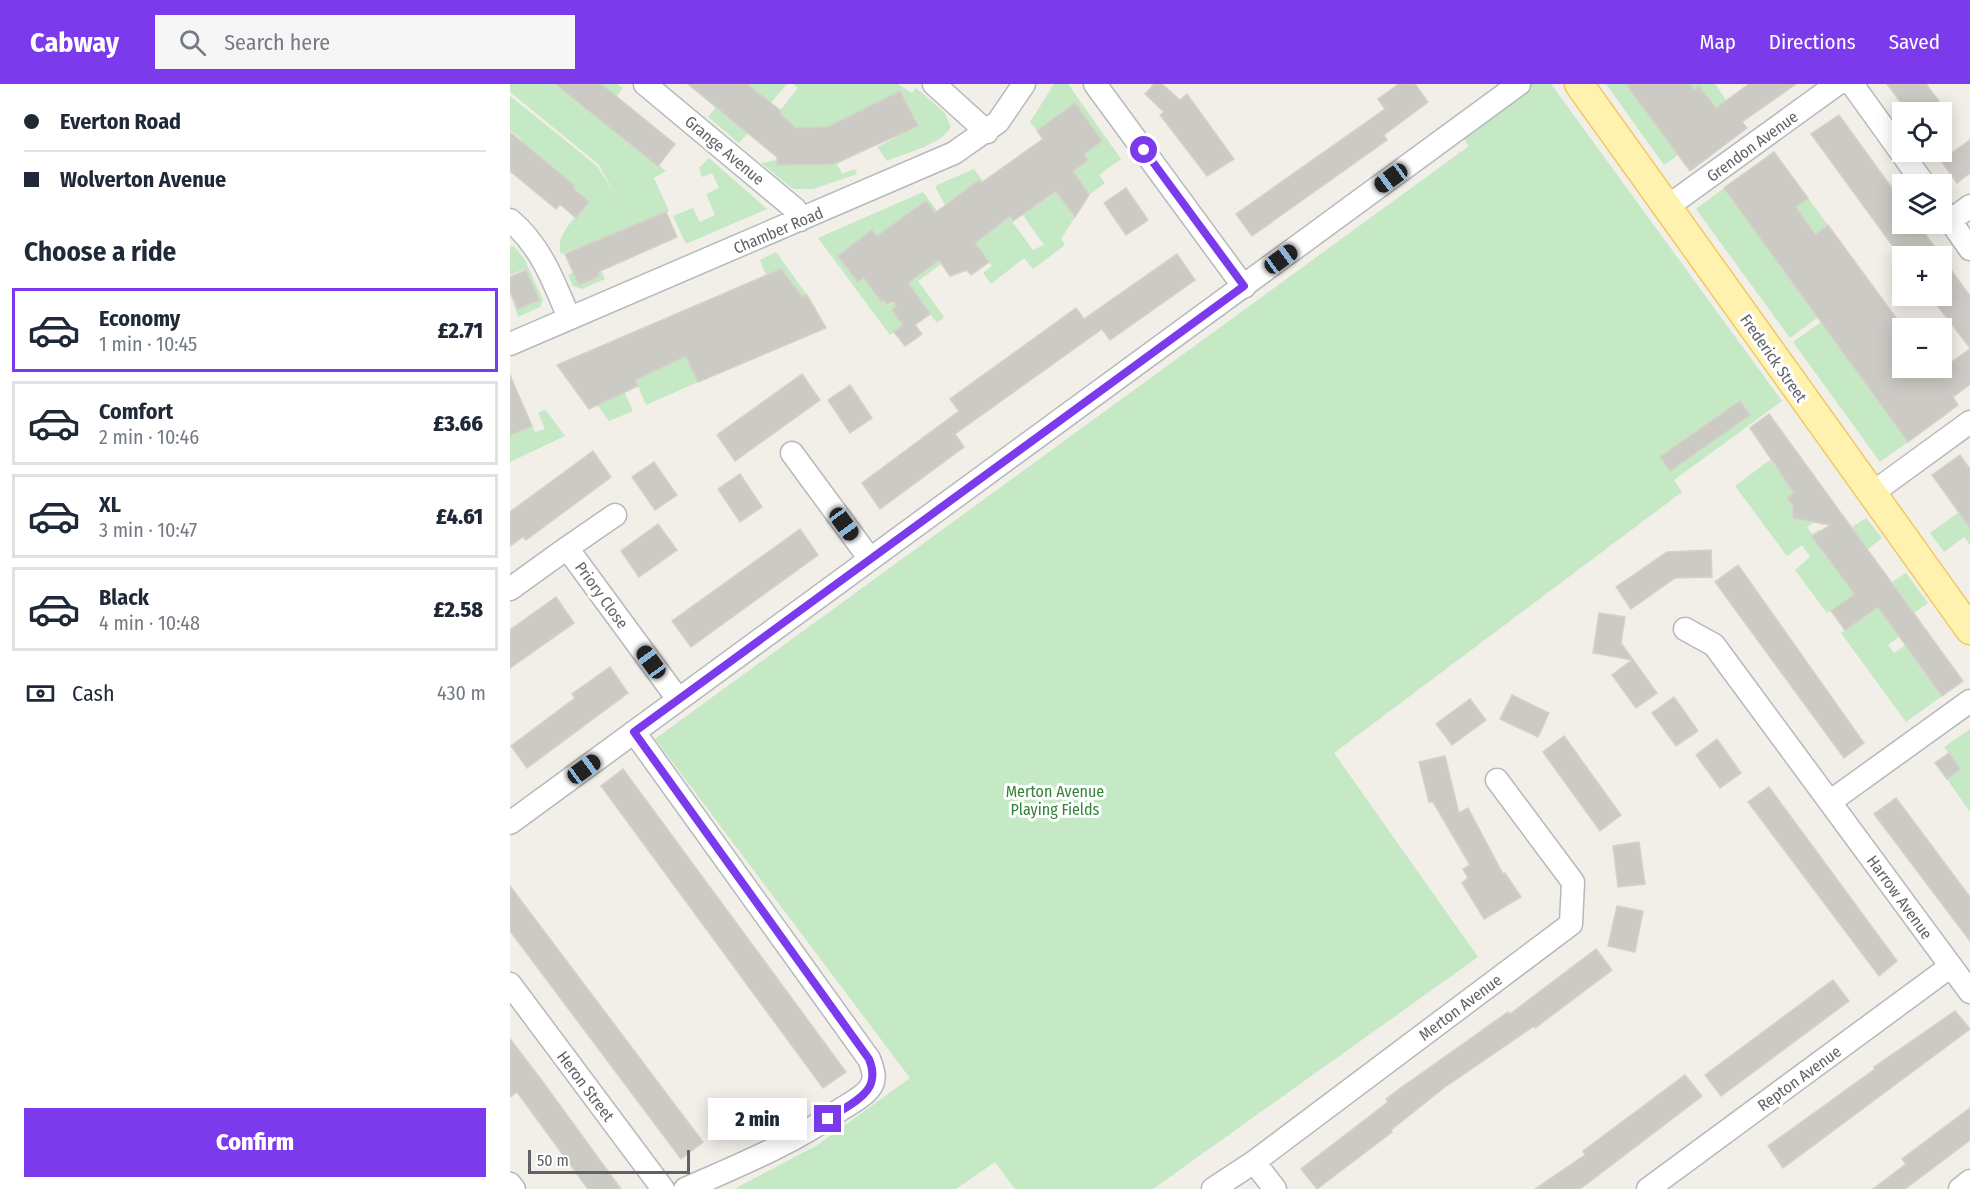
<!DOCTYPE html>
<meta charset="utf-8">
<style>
body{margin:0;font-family:"Fira Sans Condensed",sans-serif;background:#f6f6f7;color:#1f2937;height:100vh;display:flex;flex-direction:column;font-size:22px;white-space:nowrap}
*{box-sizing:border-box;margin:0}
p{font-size:20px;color:#747a83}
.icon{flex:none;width:33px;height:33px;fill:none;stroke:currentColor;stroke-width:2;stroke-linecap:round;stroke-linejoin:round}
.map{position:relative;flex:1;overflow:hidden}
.panel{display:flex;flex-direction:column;background:#fff;width:510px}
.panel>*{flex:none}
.guide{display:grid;align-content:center;height:132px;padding:0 24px;background:#fff}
.fabs{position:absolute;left:1382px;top:18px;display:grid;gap:12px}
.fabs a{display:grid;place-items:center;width:60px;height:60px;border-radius:0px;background:#fff;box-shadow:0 3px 15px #0003;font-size:30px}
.scale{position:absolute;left:18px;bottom:15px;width:162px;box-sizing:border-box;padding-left:6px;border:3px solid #5f6368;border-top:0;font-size:16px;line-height:21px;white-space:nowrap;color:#5f6368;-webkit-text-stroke:4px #fff;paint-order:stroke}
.end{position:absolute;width:27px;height:27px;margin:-14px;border:8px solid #7c3aed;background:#fff;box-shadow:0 0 0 3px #fff}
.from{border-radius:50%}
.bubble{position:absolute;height:42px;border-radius:0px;background:#fff;box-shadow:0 3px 15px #0003;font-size:20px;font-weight:800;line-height:42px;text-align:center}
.car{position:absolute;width:18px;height:36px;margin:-18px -9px;border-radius:8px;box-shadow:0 0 4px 2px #0007;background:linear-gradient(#222 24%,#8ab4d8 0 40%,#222 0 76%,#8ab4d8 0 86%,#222 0)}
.guide b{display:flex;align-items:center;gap:21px;height:57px;font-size:22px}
.guide b+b{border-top:2px solid #e0e1e3}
.guide i{width:15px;height:15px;background:#1f2937}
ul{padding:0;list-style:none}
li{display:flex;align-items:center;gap:18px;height:84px;margin:0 12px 9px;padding:0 12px;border:3px solid #e0e1e3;border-radius:0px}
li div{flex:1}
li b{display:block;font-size:22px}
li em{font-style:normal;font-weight:800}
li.selected{border-color:#7c3aed}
li>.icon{width:54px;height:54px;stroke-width:1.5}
h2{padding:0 24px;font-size:27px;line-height:72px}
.pay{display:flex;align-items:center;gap:15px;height:66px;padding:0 24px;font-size:22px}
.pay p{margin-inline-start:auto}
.primary-button{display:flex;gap:12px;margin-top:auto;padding:12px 24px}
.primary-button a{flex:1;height:69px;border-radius:0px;background:#7c3aed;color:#fff;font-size:24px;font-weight:800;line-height:69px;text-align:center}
header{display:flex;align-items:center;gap:36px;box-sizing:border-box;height:84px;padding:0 30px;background:#7c3aed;color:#fff}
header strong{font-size:28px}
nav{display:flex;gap:33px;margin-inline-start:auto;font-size:21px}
.search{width:420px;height:54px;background:#f6f6f7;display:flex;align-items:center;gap:15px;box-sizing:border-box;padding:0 21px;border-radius:0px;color:#747a83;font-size:22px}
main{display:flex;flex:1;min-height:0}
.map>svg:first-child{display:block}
.green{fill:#c5e8c5;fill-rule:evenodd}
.building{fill:#cccac5;stroke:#d6d1c6;stroke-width:1.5}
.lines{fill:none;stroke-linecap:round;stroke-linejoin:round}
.minor-casing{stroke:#b5b8bc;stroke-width:25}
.major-casing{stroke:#f2c960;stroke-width:31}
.minor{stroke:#fff;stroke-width:22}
.major{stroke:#fff2af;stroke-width:28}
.route{stroke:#7c3aed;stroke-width:8}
.labels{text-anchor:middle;stroke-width:6;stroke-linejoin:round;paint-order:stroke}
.street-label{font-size:16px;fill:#5f6368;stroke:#fff}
.park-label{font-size:16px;fill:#348238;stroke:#fff}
</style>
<header>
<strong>Cabway</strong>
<div class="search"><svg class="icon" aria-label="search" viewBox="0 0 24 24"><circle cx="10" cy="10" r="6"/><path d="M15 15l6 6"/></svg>Search here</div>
<nav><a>Map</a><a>Directions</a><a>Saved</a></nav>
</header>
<main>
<section class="panel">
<div class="guide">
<b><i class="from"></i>Everton Road</b>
<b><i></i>Wolverton Avenue</b>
</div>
<h2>Choose a ride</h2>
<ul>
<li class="selected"><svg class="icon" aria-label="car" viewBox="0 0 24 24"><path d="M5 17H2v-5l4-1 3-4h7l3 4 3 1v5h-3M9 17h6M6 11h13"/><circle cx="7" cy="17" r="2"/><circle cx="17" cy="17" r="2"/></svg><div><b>Economy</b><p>1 min · 10:45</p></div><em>£2.71</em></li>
<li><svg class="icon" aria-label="car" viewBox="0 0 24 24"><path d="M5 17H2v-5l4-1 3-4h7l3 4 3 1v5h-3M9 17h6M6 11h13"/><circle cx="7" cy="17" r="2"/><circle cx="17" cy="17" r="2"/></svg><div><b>Comfort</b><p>2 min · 10:46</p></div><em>£3.66</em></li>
<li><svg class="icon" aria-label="car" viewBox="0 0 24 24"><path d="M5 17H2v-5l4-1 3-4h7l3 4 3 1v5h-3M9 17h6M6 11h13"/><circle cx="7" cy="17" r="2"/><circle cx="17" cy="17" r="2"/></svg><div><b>XL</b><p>3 min · 10:47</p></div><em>£4.61</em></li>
<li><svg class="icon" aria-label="car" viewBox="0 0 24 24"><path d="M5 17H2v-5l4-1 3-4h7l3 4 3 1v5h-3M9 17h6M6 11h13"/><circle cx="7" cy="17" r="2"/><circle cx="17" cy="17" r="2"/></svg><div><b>Black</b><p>4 min · 10:48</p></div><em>£2.58</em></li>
</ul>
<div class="pay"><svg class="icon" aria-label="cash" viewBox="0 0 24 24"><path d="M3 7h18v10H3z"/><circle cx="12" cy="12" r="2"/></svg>Cash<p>430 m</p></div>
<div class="primary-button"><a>Confirm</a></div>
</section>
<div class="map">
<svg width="1460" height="1105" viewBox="0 0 1460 1105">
<rect width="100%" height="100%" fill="#f1efe8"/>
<!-- green -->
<path class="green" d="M0,0h43l43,33 18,-22 -13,-11h16l6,4 -24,31 67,52 -12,7 15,33 -79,35 15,33 -23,10 -9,-3 -5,-11 5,-3 6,13 20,-10 -13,-30 -25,9c-7,-20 17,-38 28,-52l-13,-12 -14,16 -2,-2 15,-18 -18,-15 -47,-15 13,-15 -13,-11v-34l87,70 19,30 -18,-32 -88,-72z
M237,0h40l-17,20z
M283,0h105l14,9 4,-5 29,25 6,14c-10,18 -46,26 -64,34l-10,-14 40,-21 -18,-35 -21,11 4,9 -42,11 15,33 -18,9 5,10 13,-5 2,5 -44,15h-20l-32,-26 16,-3v5l60,-1 -1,-37 -47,1 -11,-15 20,-25z
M544,0h14l53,75 -22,16 6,8 -16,12 -15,-21 1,-12 4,5 9,-7 -4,-6 -9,-50 -38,27 -7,-9z
M1022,0h19l231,317 -108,79 8,12 -348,261 144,204 -325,232h-138l-20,-27 -39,27h-222l82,-43 94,-68 -255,-339 814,-593 -7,-10z
M1096,0h20l52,71 -14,10z
M1162,0h43l20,29 -11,8 -25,-35 -5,4z
M206,23l32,26 -9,10 -31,-26z
M199,74l58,51 -81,35 -13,-28 20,-8 7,14 15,-7 -9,-21 13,-6 -7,-15 -10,4 -3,-9z
M464,85l59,81 11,-5 -22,-31 34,-23 19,26 -14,22 4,6 -32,24 -9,-11 -33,26 -8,-11 9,-7 -17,-23 4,-3 -11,-15 33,-2 6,-5 -28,-38 -34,25 -10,-19z
M1276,85l2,2 -12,10 7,9 12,-9 6,7 -15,12 7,9 15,-11 20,27 -12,9 5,6 11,-7v5l-13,10 5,6 5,-3 5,7 11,-8 2,4 -14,10 6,9 3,-2 4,4 13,-9 2,7 -14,11 6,8 -8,6 -47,-64 5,-3 -3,-4 6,-5 -4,-6 -11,8 -20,-27 3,-3 -3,-5 4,-3 -3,-3 -7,5 -7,-9 11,-8 5,7z
M1214,104l94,129 -28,21 -94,-129z
M413,108l15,20 21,48 -16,7 -2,-3 -23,17 26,36 -7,6 -17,-22 -8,18 -22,16 -72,-97zM363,146l17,23 7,47 -8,5 -6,-6 -2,1 -17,-22 -6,4 -20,-26z
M4,162l11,14 18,40 -3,7 -22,10 -8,-25 8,17 21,-9 -14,-31 -15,6v-28z
M266,168l31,43 -5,2 -21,-28 -15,6 -6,-15z
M280,220l15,33 -20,8 -6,-13 -15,7 5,13 -21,9 -6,-13 -15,6 6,13 -20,9 -7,-13 -14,6 6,13 -52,23 -11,-26 7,-3 -3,-8 6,-2 4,7 36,-16 -3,-7 16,-8 5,13 11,-4 -6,-14 8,-3 6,12 9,-4 -4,-12 17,-7 7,16 10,-4 -6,-16 8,-3 3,5 8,-4 -2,-5z
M1311,238l87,120 -28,20 -87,-120z
M111,301l12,26 -24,10 -17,-23z
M35,325l20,27 -55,26v-27l4,-1 12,-22 9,20 10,-3 -7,-16z
M1260,376l24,33 -7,5 8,11 -2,6 7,5 9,-6 6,8 -8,5 5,7 8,-5 11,14 -10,7 4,6 10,-7 9,13 22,-15 -14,-20 14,-9 16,20 -34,27 -3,16 11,14 15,2 28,40 -11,8 6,8 33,-23 2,3 -15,10 5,7 -6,5 29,41 -36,26 -65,-89 18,-13 -13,-19 -19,12 -32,-43 15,-13 -8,-12 -15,11 -52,-70z
M1449,428l11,15v18l-6,-8 -20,15 -14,-19z
M1396,489l22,30 -14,10 -22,-31z
M1460,645v83l-23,-33 13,-10 -16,-22z"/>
<!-- building -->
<path class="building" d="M45,0h46l74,60 -17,22z
M178,0h59l34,27 -2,2 17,15 32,-1 72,-36 18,35 -84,38 -57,1v-8z
M644,0h8l18,16 7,-6 47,65 -27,17 -47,-61 4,-3 -19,-18z
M889,0h16l13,18 -44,33 3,5 -135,96 -16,-22 149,-105 -7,-10z
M1116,0h64l4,6 5,-4 17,22 33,-24h47l-54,38 5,6 -57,43z
M1377,0h39l13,17 -15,11 -5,-6 -11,6z
M565,19l27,38 -18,13 4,6 -15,11 16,24 -14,22 -19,-26 -43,30 -3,-5 -31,24 -4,3 14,19 -18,13 -4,-5 -17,6 -11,-16 -31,23 22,31 -15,11 7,9 -17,12 -11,-14 9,-7 -11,-15 4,-4 -2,-5 -7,3 -4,-5 -2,2 -17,-23 -6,4 -20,-26 34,-26 5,6 49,-35 9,12 44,-33 2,3 62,-44 -6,-8z
M1329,31l63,87v22h16l52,72v52l-40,-52h11v-40h-41l-89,-122z
M0,48l65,54 -2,2 16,14 -13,16 -16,-14 -4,5 -46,-38z
M1460,56v33l-13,10 -16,-22z
M1264,68l34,46 -12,9 19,28 13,-10 74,101v42h41l27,-19v35l-17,13 5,8 -50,37 -184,-254z
M616,104l22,32 -22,15 -22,-32z
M156,128l11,25 -79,35 1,4 -20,9 -14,-31z
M667,170l18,26 -85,60 -8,-11 -147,105 9,13 -84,62 -18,-26 97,-72 -9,-12 126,-91 8,11z
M271,185l21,28 5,-2 19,33 -128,54 -12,-26 -51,24 3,6 -49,23 -32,-44z
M16,186l13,30 -21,9 -8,-17v-15z
M292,290l18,26 -85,61 -18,-26z
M0,291l22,51 -22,9z
M340,301l22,33 -22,15 -22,-33z
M1230,317l10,14 -80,56 -10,-14z
M1259,330l194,267 -21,15 -64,-89 -33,23 -14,-19 24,-17 -43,-57 18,-12 -37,-7v-12l-6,-8 7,-5 -44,-65z
M83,367l18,26 -85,63 -3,-3 -13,9v-34z
M1450,371l10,14v59l-38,-53z
M144,378l23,33 -22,15 -23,-33z
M230,390l22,33 -22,15 -22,-33z
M148,440l19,26 -38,27 -18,-26z
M290,445l18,26 -127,92 -19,-26z
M1201,466l1,27 -37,1 -44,31 -15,-22 51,-35z
M1228,481l126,178 -20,15 -129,-176z
M46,513l18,26 -64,45v-38z
M1089,529l26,4 -4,26 36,50 -21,15 -24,-33 20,-15 -39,-7z
M100,583l18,26 -101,75 -16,-22 64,-48 -3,-4z
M1002,611l37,18 -11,24 -38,-18z
M1164,613l24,34 -22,15 -24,-33z
M960,615l16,21 -34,25 -16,-21z
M1054,652l57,79 -21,16 -57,-79z
M1207,655l24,34 -21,15 -24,-33z
M1439,669l11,16 -13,10 -12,-16z
M935,672l14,57 9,-5 35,66 2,-1 16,24 -37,22 -22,-36 6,-5 -5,-9 7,-4 -37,-63h-4l-10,-40z
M113,685l223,303 -23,16 -222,-302z
M1259,703l128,174 -18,15 -131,-174z
M1386,714l74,99v44l-96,-127z
M1129,758l6,42 -27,3 -5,-41z
M0,802l193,256 -22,17 -171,-228z
M1107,822l26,5 -8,41 -27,-6z
M1086,865l16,21 -77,58 -1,-2 -89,61 -54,43 1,2 -75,57 -16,-20 87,-67 -2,-3 16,-12 106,-75 2,2z
M1323,896l16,21 -128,95 -16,-21z
M1445,927l15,18 -187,139 -15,-22 107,-77 -1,-2z
M0,955l30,39 81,111h-33l-71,-97 -7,5z
M1175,991l17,21 -122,93h-45l50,-34 -2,-4z
M1460,1024v32l-65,49h-32l33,-25 -4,-5z"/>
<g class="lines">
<!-- minor casing -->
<g class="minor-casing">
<path id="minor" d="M135,0l150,125 5,11
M424,0l53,48
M585,0l149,203
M1342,0l72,100
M1157,123l170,-123
M1431,124l29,41
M0,136c31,26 44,62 59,98
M1440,137l20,-15
M0,260l444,-191 44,-31 26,-38
M282,369l78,106
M1361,410l99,-72
M57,464l48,-33
M0,505l57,-41 111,151
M1175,545l29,16 256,347
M124,648l235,327c4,10 8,21 0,30 -6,8 -18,14 -26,19 -49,35 -103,57 -158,81
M1321,717l139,-100
M0,739l1009,-739
M0,900l153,205
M744,1078l21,27
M0,1100l4,5
M703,1105l41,-27 317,-238 2,-42 -76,-102
M1138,1105l303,-223
M1450,1105l10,-8"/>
</g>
<!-- major casing -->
<g class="major-casing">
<path id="major" d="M1069,0l391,546"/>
</g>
<!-- minor -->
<use href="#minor" class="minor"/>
<!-- major -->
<use href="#major" class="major"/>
</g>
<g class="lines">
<!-- route -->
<path class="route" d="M318,1035c24,-17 55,-26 41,-60l-235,-327 610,-446 -100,-136"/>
</g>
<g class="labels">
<!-- street labels -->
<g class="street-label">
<text transform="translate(1242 62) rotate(-36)" y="6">Grendon Avenue</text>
<text transform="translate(215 66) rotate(40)" y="6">Grange Avenue</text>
<text transform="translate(268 146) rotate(-23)" y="6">Chamber Road</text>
<text transform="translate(1264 274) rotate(55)" y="6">Frederick Street</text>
<text transform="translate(92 511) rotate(54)" y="6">Priory Close</text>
<text transform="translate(1390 813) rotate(54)" y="6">Harrow Avenue</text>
<text transform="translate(950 923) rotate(-37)" y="6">Merton Avenue</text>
<text transform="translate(1289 994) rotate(-36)" y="6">Repton Avenue</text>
<text transform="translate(76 1002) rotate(53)" y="6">Heron Street</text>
</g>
<!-- park labels -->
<g class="park-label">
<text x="545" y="713">Merton Avenue<tspan x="545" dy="18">Playing Fields</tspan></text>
</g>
</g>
</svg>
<div class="fabs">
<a><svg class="icon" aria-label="locate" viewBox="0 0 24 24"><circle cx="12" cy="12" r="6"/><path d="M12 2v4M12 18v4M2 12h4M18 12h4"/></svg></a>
<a><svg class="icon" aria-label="layers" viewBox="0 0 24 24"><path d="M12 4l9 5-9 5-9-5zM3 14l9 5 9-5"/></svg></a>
<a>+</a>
<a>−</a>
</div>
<div class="scale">50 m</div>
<i class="end from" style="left:634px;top:66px"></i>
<i class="end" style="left:318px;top:1035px"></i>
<div class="bubble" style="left:198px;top:1014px;width:99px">2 min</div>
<i class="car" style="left:881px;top:94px;rotate:234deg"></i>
<i class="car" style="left:771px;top:175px;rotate:54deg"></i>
<i class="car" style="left:334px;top:440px;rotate:144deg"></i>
<i class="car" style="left:141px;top:578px;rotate:324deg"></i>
<i class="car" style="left:74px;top:685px;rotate:54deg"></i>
</div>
</main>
